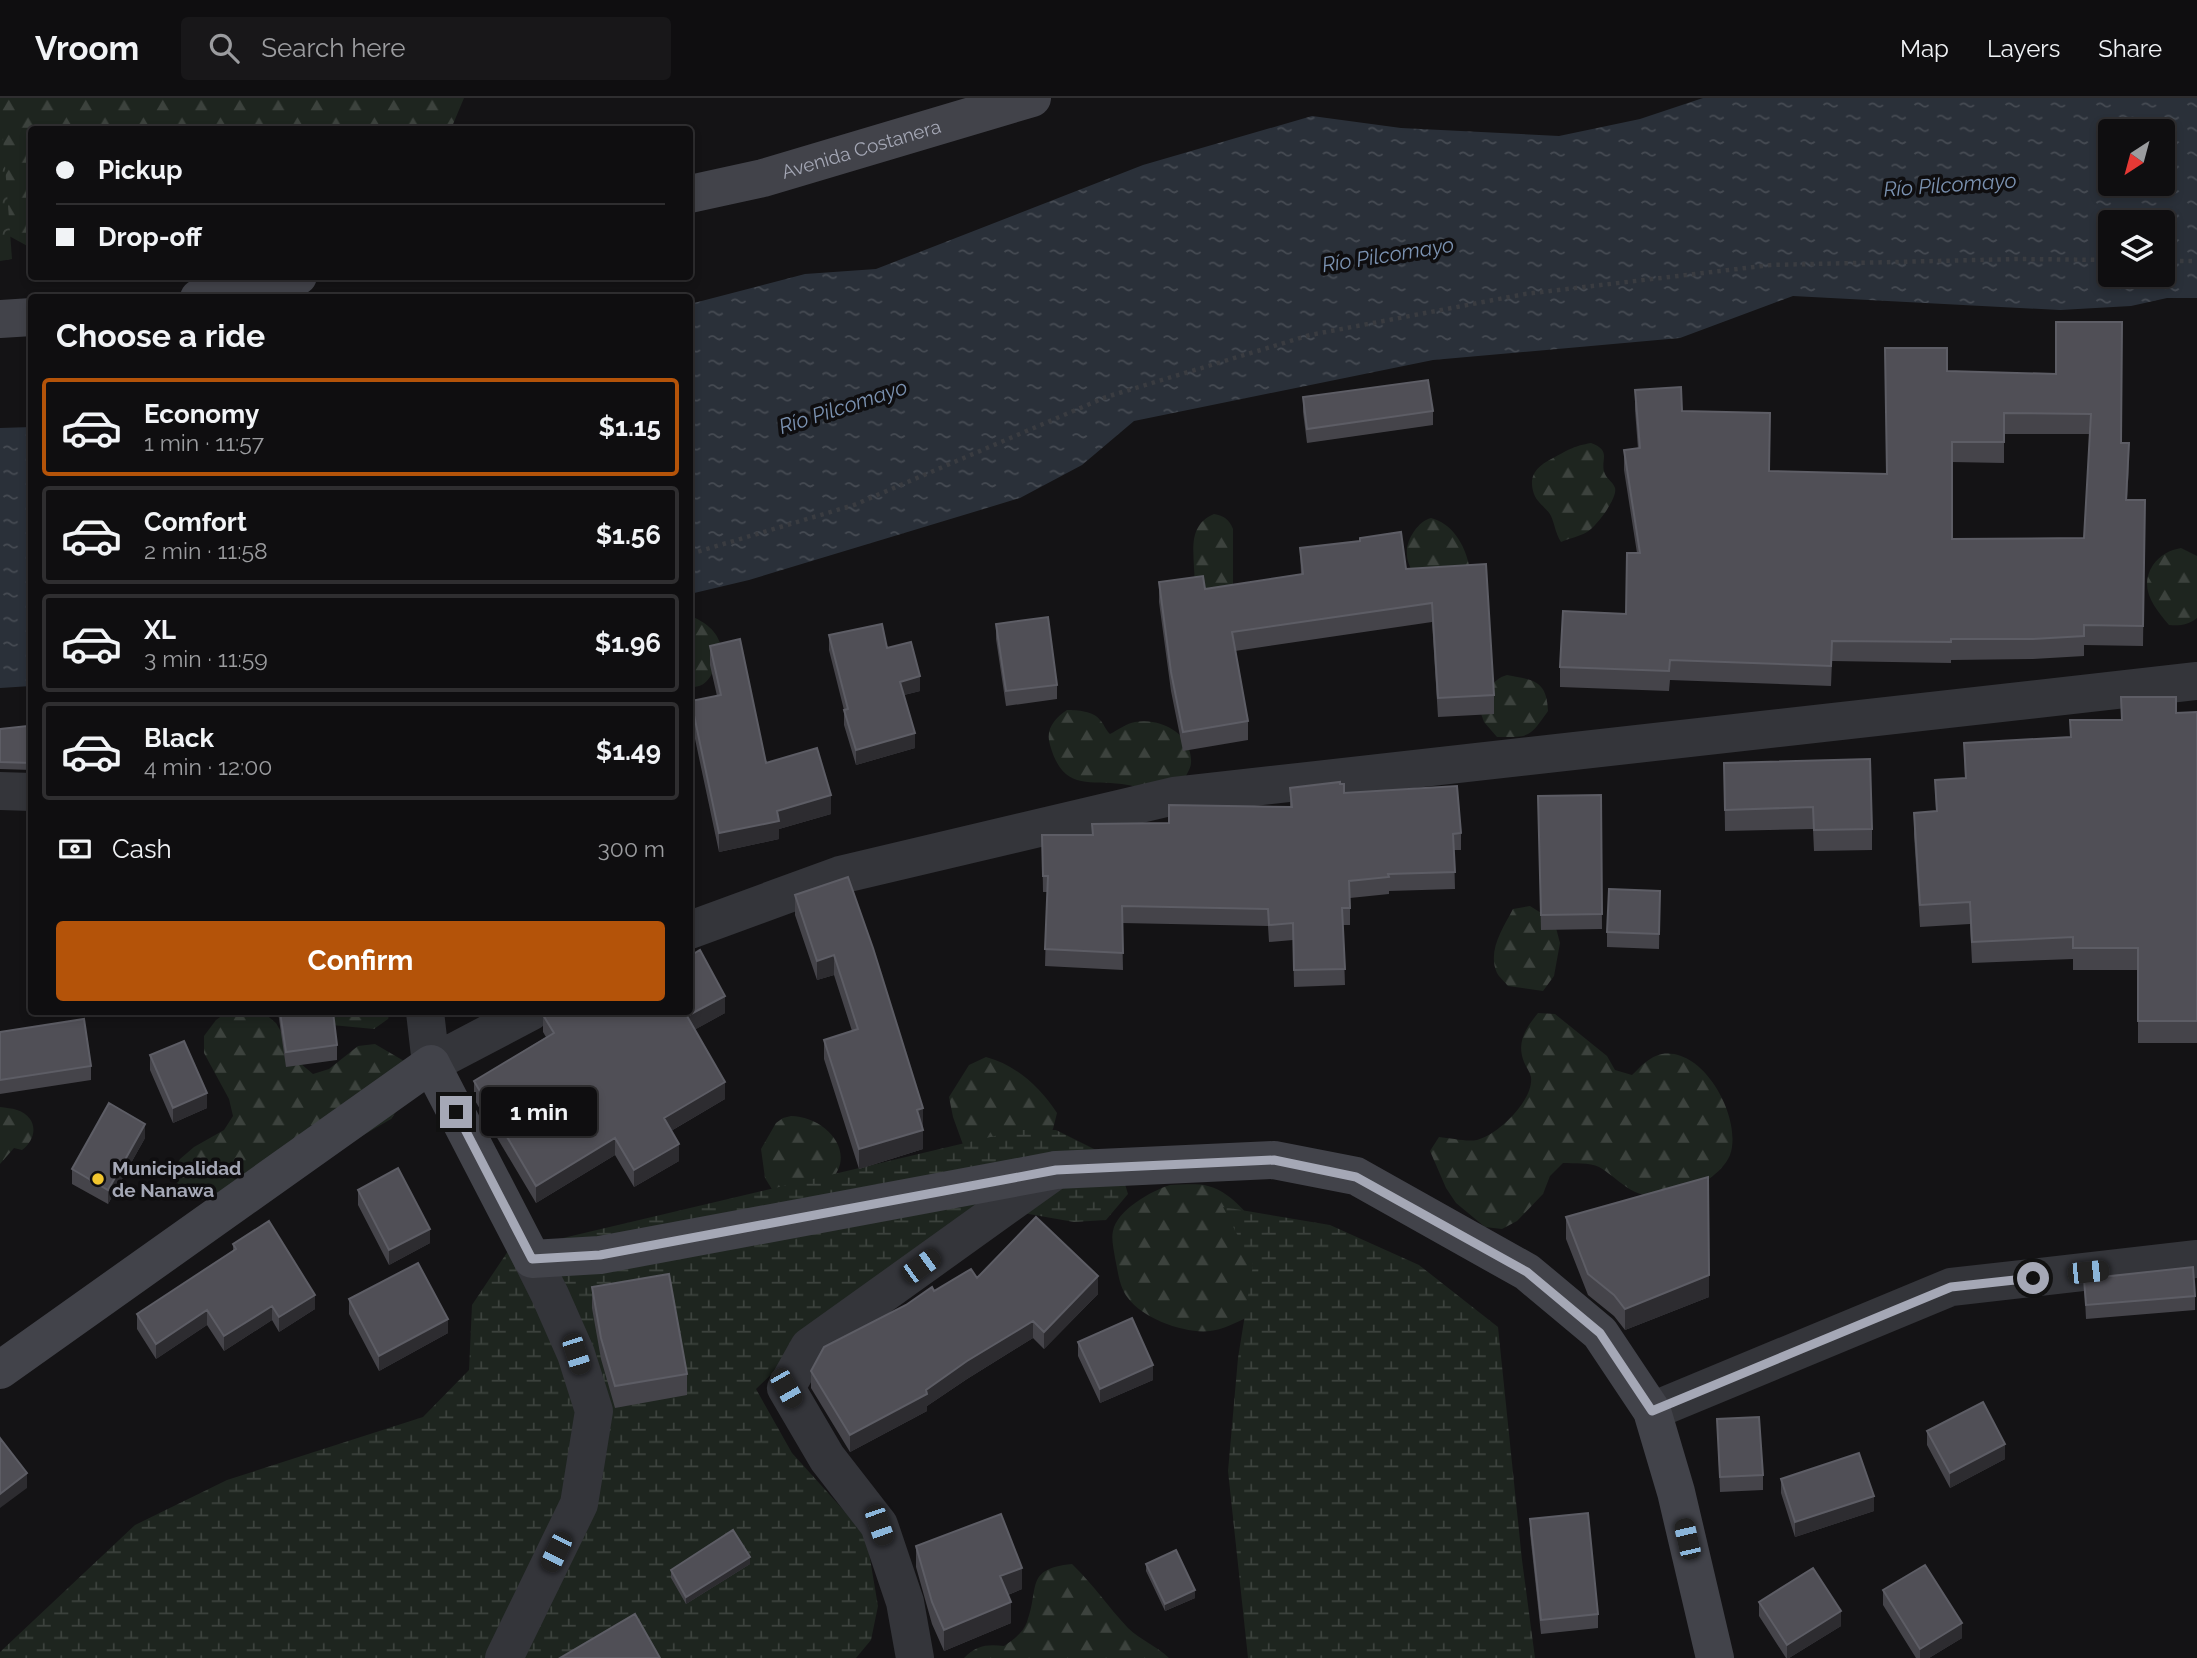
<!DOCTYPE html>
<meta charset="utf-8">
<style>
body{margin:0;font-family:Raleway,sans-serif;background:#181719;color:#f1f3f6;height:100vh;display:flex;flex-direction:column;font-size:26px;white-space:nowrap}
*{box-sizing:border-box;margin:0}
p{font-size:23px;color:#9b9c9f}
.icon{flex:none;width:38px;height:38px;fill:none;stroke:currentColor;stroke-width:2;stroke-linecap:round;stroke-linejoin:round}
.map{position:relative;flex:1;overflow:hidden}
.sheet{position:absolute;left:28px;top:196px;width:665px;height:721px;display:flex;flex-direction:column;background:#0f0e10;border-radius:7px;box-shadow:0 4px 10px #0003,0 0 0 2px #2f2e30}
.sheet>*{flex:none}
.banner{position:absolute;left:28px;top:28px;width:665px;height:154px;border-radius:7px;box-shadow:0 4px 10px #0003,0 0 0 2px #2f2e30;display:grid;align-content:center;height:154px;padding:0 28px;background:#0f0e10}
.needle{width:46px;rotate:216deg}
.controls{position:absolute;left:2098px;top:21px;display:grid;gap:14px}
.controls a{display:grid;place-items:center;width:77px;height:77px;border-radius:7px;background:#0f0e10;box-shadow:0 4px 10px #0003,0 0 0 2px #2f2e30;font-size:35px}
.end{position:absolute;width:32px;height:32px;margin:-16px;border:9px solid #a5a8b6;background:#111;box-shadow:0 0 0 4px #111}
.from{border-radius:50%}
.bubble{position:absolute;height:49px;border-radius:7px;background:#0f0e10;box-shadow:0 4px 10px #0003,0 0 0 2px #2f2e30;font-size:23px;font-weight:700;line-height:49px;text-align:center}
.car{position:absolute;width:21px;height:42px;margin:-21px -10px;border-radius:9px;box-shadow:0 0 5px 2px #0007;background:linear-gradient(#222 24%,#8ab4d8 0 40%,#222 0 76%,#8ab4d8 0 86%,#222 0)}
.banner b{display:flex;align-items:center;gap:24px;height:66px;font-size:26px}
.banner b+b{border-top:2px solid #2f2e30}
.banner i{width:18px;height:18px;background:#f1f3f6}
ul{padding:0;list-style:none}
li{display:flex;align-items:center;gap:21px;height:98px;margin:0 14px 10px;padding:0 14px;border:4px solid #2f2e30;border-radius:7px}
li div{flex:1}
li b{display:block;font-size:26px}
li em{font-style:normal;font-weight:700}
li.current{border-color:#b45309}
li>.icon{width:63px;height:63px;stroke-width:1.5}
h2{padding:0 28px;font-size:32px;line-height:84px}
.pay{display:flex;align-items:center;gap:18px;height:77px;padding:0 28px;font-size:26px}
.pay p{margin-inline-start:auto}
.button{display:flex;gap:14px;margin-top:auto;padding:14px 28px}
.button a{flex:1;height:80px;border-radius:7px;background:#b45309;color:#fff;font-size:28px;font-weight:700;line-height:80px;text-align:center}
header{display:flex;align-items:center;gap:42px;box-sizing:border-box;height:98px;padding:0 35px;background:#0f0e10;border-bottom:2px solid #2f2e30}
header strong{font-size:33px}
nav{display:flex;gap:38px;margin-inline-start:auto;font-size:24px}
.search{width:490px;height:63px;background:#181719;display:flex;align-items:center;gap:18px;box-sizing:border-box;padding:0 24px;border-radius:7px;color:#9b9c9f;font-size:26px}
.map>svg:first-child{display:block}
.forest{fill:url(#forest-firs)}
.wetland{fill:url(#wetland-marsh)}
.park{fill:url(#park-crowns)}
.water{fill:url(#water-ripples);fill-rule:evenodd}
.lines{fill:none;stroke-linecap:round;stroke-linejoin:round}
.path{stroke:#3a3c41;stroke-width:4.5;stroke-dasharray:3.5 5;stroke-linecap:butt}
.street{stroke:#34353a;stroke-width:38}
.secondary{stroke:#42434a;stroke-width:38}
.wall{fill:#45444a;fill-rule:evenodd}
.shaded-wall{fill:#2d2c30}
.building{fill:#504f56;stroke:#5d5d65;stroke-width:2;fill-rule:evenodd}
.route{stroke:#a5a8b6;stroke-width:9}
.poi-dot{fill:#f2c62e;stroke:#0f0e10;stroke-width:2.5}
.labels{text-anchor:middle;stroke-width:7;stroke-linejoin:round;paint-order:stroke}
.street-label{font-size:19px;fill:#a5a8b6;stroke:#0f0e10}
.poi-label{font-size:19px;font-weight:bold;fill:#a5a8b6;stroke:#0f0e10;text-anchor:start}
.water-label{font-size:21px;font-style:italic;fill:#7b92b1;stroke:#0f0e10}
</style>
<header>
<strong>Vroom</strong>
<div class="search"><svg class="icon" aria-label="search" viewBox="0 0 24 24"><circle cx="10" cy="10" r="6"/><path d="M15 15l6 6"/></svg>Search here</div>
<nav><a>Map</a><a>Layers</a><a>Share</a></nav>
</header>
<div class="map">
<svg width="2197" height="1560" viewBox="0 0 2197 1560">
<defs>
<pattern id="forest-firs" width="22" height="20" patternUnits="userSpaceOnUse" patternTransform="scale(1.75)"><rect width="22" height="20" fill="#1e251f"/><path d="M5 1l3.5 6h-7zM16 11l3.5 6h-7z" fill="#3c423d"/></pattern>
<pattern id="wetland-marsh" width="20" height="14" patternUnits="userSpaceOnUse" patternTransform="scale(1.75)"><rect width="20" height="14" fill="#1e251f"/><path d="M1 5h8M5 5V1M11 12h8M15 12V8" fill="none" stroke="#3c423d"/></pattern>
<pattern id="park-crowns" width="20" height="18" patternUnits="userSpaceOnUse" patternTransform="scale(1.75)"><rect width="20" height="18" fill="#1e251f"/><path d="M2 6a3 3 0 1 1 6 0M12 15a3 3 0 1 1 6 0" fill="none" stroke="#3c423d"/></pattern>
<pattern id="water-ripples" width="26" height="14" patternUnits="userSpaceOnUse" patternTransform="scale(1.75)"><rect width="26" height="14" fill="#2a3039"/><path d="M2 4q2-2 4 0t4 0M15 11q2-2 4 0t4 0" fill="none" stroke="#464b53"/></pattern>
</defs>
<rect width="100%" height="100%" fill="#141315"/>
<!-- forest -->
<path class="forest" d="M0,0h464l-13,31 -419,1 -1,118 -31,-17z
M1591,345c22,8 8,17 14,31 2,5 8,8 10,14 3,10 -19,39 -28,44 -8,5 -18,6 -26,10 -6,-10 -6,-17 -10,-26 -4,-8 -14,-13 -17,-22 -7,-20 5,-29 21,-37 15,-8 19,-11 36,-14z
M1214,416c10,2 15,5 19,15v64l-39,4c0,-9 1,-19 0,-29 -1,-22 -4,-44 20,-54z
M1431,420c21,5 34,27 38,47l-57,7c-2,-6 -5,-11 -5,-17 -2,-14 11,-34 24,-37z
M2181,450l16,8v62c-9,7 -17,8 -28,7 -15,-18 -31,-37 -16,-60 7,-10 17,-15 28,-17z
M690,518c14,5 28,15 31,31 1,6 -2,11 -4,16 -6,14 -11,25 -27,24z
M1507,577c26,5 40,5 41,36 -19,27 -18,26 -51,26l-13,-15 -4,-11c5,-15 11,-32 27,-36z
M1067,612c10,0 27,1 33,10 4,4 5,9 10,14 8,-4 17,-11 25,-12 25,-5 58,12 56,41 0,4 -4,11 -6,15 -10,4 -26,14 -36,13 -7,0 -14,-5 -21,-6 -38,-7 -64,9 -78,-40 -5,-16 5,-27 17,-35z
M1530,808l16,10 10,12 4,15 -6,33 -11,15 -35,-5c-3,-4 -9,-9 -11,-13 -10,-22 6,-45 16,-64z
M227,914l37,1 12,10 8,14 4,16 25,21 16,-5 29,-23 17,-2 29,17 8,28 -21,30 -65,38 -112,44c-23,-2 -30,-8 -43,-27l9,-15 14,-12 30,-17 9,-14 -4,-17 -25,-46v-17l12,-16z
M304,914h86l-2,7 -14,10 -53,-5z
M1538,915l17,1 52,42 8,14 17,5c8,-8 18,-19 30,-21 42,-7 81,65 68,101 -5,11 -12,17 -21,24 -5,4 -11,11 -17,13 -9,4 -27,4 -37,4 -24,1 -37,-18 -56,-29 -9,-5 -26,-3 -36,-4l-13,13 -7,18 -26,27 -15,8 -17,-2 -29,-24 -10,-15 -16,-37 9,-14c12,1 27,5 38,3 21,-5 57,-40 54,-63 -1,-5 -5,-10 -7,-15 -8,-20 2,-34 14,-49z
M986,959c30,8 54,30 71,56l-4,16 -11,17 -76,7 -13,-36 -4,-20 20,-32z
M0,1009c5,1 12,1 17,3 21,7 21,28 5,40l-8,-2 -14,16z
M791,1018c33,0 68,36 39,65 -8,8 -39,15 -52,18l-13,-21 -4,-29 15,-26 7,-5z
M1170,1087c11,0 27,-2 38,1 27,7 45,36 61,55l-23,77c-11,5 -24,12 -36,13 -24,3 -67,-12 -82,-33 -9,-11 -10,-27 -13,-40 -1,-8 -4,-19 -2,-27 4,-21 38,-40 57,-46z
M1072,1466c21,20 37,44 56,64 12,12 29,18 41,30h-205c12,-13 24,-14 40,-12 9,-6 19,-13 23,-24 13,-34 -3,-53 45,-58z"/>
<!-- wetland -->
<path class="wetland" d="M1020,1032h36l62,31 10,33 -22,26 -32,2 -63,-11 -155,82 -100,96 36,64 74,82 12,71 -7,34 -15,18h-856v-6l135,-127 92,-45 196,-63 46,-47 3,-65 36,-54z
M1223,1109l107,18 89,40 79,62 24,233 13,98h-287l-20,-187 10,-113 15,-93z"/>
<!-- park -->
<path class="park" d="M0,0l12,161 -12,2z"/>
<!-- water -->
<path class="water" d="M1703,0h494v200h-30l-36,8 -71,4 -267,-14 -113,42 -247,22 -299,61 -52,44 -62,33 -271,82 -59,14v-290l115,-30 71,-5 267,-104 169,-49 89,12 158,8 81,-17zM2110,33h53v53h-53zM2110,124h53v53h-53z
M32,329l-1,259 -31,2v-260z"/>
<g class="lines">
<!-- path -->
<path class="path" d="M2163,163h34
M690,456l164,-49 252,-108 204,-62 215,-41 246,-29 247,-6 92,1"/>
<!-- street -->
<path class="street" d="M0,693l32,1
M690,832l150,-55 334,-79 1023,-115
M425,914l6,52 99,-52
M1652,1313l299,-124 246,-28
M504,1560l75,-154 15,-93 -18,-57 -26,-59 -18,-36
M915,1560l-10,-56 -26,-77 -52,-67 -41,-70 23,-41 247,-177"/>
<!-- secondary -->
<g class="secondary">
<path id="s1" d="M690,96l73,-16 269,-80"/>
<path d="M199,200l99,-22"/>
<path d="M0,221l32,-2"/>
<path d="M0,1272l431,-306 101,195 68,-4 456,-85 218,-10 82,16 171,96 73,61 52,78 24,81 39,166"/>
</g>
</g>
<!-- wall -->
<path class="wall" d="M1947,273l109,3 65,69 8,21 -2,36h18l-2,146 -59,-1v11l-51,3 -82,1v3l-119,-2 -1,25 -161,-6 -1,11 -109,-4v-20l66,-53 11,-61 -13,-83v-20l14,-1 -3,-39v-20l47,21 87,60 118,3zM2004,336h86l-6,104 -132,1v-77l52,1z
M1303,299l130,14v14l-126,18 -4,-31z
M1300,450l106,21 80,-5 8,131v19l-56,3 -6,-95 -197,29 13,70v19l-65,11 -12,-60 -12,-89v-20l46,7 96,-15z
M996,526l61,61v14l-51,7 -10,-67z
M829,537l58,13 33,43 -16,4 11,53 -59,17 -12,-40v-15l-15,-60z
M710,548l56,117 65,51 -52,15v10l-60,13 -28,-132v-19l26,-5 -7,-31z
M2197,614v331h-59v-73h-65v-11l-101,4 -2,-39 -50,3 -6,-92v-22l22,-2 -1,-31 30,-2 -1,-35 106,-6 51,-17 55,-7z
M0,631l32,32v9l-32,-1z
M1724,665l148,66v21l-58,1 -1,-22 -88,2z
M1290,690l54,5 117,40v17h-7l1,39 -66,2v3l-39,4v27h-7l2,60 -51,2 -1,-47 -24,2 -1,-16 -146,-3 1,47 -78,-4 2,-74h-4l-1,-57h50l77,-12 121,-16z
M1601,697l1,134 -61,1 -3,-134z
M848,779l75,251v21l-64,20 -35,-110v-19l28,-9 -18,-56 -17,5 -22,-65v-20z
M1660,793l-1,58 -52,-2v-15z
M278,914h55l4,33v15l-51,7z
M725,915l-31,17 31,69 -54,32 8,30 -45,26 -19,-32 -79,48 -62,-104v-18l72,-44 -3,-5v-17z
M0,934l91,34v14l-91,14z
M150,957l57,53 -34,15 -23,-53z
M145,1040l-37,66 -36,-20v-15z
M358,1092l72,53 -41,22 -31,-60z
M1566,1119l143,80 -84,33 -11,-14 -26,-21 -22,-56z
M233,1146l82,65 -36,23 -7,-12 -48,31 -17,-26 -51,34 -19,-30v-15l96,-63z
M977,1180l121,16 -54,55 -11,-11 -66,41 -40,27v5l-77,41 -39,-64v-17l123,-80z
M2084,1181l111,17v14l-109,9z
M592,1189l95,87v21l-72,13 -14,-49 -9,-51z
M349,1201l99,34 -69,38 -30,-57z
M1078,1244l75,38 -53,23 -22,-47z
M1717,1321l46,56v15l-43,2z
M1927,1333l78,28 -55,29 -23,-43z
M1781,1381l93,32 -79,26 -14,-44z
M1530,1421l68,95v14l-57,6 -11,-101z
M916,1448l106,43 -14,6 3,28 -67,28 -12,-27 -16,-57z
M750,1466l-64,40 -15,-26v-8z
M1146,1466l49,34 -30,13 -19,-40z
M1883,1492l79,48 -33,20h-13l-33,-53z
M1759,1504l82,24 -52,32h-3l-27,-42z"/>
<!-- shaded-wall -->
<path class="shaded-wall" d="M2129,345v21l-3,56v-20z
M920,578v15l-20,5v-14z
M915,635v15l-59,17v-15z
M831,697v19l-52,15v10l-60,13v-19l58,-22z
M834,857v20l-17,5v-19z
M725,898v17l-38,21v-18z
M725,984v17l-61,36v-17z
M207,995v15l-34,15v-15z
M923,1010v20l-6,2v-20z
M145,1026v14l-37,66v-14z
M923,1032v19l-64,20v-20z
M615,1040v17l-79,48v-17z
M679,1046v17l-45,26v-17z
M430,1131v14l-41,22v-15z
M1709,1177v22l-84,33v-21z
M1098,1178v18l-54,55v-17z
M315,1197v14l-36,23v-15z
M272,1208v14l-48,31v-15z
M207,1212v15l-51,34v-15z
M448,1221v14l-69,38v-15z
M1033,1223v17l-66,41 -40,27v5l-77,41v-17l76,-45 41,-29z
M1153,1267v15l-53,23v-14z
M2005,1346v15l-55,29v-15z
M27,1375v15l-27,20v-14z
M1874,1398v15l-79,26v-15z
M750,1459v7l-64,40v-7z
M1022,1470v21l-22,9v-22z
M1195,1492v8l-30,13v-7z
M1011,1504v21l-67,28v-21z
M1841,1513v15l-52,32h-2v-13z
M1962,1525v15l-33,20h-9v-9z"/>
<!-- building -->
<path class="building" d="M2056,224h66l-1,121h8l-3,57h19l-2,126 -59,-1v11l-51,3h-82v3l-119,-1 -1,25 -161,-6 -1,11 -109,-4 3,-56 63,3 1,-61h13l-16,-103 16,-2 -5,-58 46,-3 1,24 88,2 -1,58 118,3 -2,-126h62v23l109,3zM2004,315l87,1 -7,124 -132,1v-97h52z
M1428,282l5,31 -126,18 -4,-32z
M1401,434l5,37 80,-5 8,131 -56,3 -6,-95 -200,29 16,89 -65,11 -12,-60 -12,-90 44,-6 2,13 98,-15 -3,-26 60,-7v-3z
M1048,519l9,68 -51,6 -10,-67z
M882,526l5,24 24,-6 9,34 -20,6 15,51 -59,17 -12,-40 4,-1 -19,-74z
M740,541l26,124 51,-15 14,47 -54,16 2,10 -60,12 -28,-132 30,-6 -11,-49z
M2121,599h55v16l21,-1v309h-59v-73h-65v-11l-101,5 -2,-40 -50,3 -6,-92 23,-2 -2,-31 31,-2 -2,-35 107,-6 -1,-17h52z
M27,628l5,37 -32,-1v-33z
M1870,661l2,70 -58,1 -1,-23 -88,3 -1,-47z
M1340,684v2h4v9l113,-7 4,47 -8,1 2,38 -67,2 1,3 -40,4 1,27h-8l3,61 -51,1 -1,-47 -24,2 -1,-16 -146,-3 1,47 -78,-4 3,-73h-5l-1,-41h51l-1,-11 77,-1v-18l123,2 -2,-19z
M1601,697l1,119 -61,1 -3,-119z
M848,779l25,71 50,160 -6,2 6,20 -64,19 -35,-109 34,-11 -24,-74 -17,6 -22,-66z
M1609,791l51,2 -1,43 -52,-2z
M700,852l25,46 -38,20 38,66 -61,36 15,26 -45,26 -19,-32 -79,48 -62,-105 80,-48 -11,-18 6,-3h141v-56z
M280,914h53l4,33 -51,7z
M84,921l7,47 -91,14v-48z
M184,943l23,52 -34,15 -23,-53z
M109,1005l36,21 -37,66 -36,-21z
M398,1070l32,61 -41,21 -31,-60z
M1708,1079l1,98 -84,34 -11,-14 -26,-21 -22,-57z
M1036,1119l62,59 -54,56 -11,-11 -66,40 -41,29 1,4 -77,41 -39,-64 13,-24 82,-42 26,-18 2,4 37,-22 6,9z
M269,1123l46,74 -36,22 -7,-11 -48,30 -17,-26 -51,34 -19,-30 99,-65 -3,-5z
M418,1165l30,56 -69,37 -30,-57z
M2193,1169l2,29 -109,9 -2,-26z
M669,1176l18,100 -72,12 -14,-48 -9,-51z
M1132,1220l21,47 -53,24 -22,-47z
M1983,1304l22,42 -55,29 -23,-42z
M1759,1319l4,58 -43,2 -3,-58z
M0,1340l27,35 -27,21z
M1859,1355l15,43 -79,26 -14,-43z
M1588,1415l10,101 -57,6 -11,-101z
M1001,1416l21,54 -22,8 11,26 -67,28 -12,-28 -16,-56z
M733,1432l17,27 -64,40 -15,-27z
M1176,1452l19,40 -30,14 -19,-40z
M1925,1467l37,58 -42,26 -37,-59z
M1813,1470l28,43 -54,34 -28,-43z
M635,1516l25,44h-100z"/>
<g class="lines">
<!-- route -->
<path class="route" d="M456,1014l76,147 68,-4 456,-85 218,-10 82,17 171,95 73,61 52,78 299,-124 82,-9"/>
</g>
<!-- markers -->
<circle class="poi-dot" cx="98" cy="1081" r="7"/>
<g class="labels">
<!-- street labels -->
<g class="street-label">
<text dy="7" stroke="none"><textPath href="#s1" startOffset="177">Avenida Costanera</textPath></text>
</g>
<!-- poi labels -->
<g class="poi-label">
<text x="112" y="1077">Municipalidad<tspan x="112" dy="22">de Nanawa</tspan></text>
</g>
<!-- water labels -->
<g class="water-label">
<text transform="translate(1950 87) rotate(-4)" y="7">Río Pilcomayo</text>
<text transform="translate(1388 157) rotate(-9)" y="7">Río Pilcomayo</text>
<text transform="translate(843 309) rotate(-18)" y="7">Río Pilcomayo</text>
</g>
</g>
</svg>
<div class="controls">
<a><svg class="needle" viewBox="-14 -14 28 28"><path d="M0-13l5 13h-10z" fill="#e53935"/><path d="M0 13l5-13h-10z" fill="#9b9c9f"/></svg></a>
<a><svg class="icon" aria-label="layers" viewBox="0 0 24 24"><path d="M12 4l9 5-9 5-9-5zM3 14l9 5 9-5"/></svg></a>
</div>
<i class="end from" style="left:2033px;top:1180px"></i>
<i class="end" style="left:456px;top:1014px"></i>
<div class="bubble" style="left:481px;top:989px;width:116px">1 min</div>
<i class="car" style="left:921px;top:1168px;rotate:54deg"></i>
<i class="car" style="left:2088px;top:1174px;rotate:84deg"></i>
<i class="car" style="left:576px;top:1256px;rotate:162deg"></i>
<i class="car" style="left:786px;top:1290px;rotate:150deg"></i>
<i class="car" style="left:879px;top:1427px;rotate:161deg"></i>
<i class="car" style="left:1687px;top:1441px;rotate:347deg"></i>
<i class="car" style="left:556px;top:1454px;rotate:206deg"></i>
<div class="banner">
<b><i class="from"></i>Pickup</b>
<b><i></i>Drop-off</b>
</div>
<section class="sheet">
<h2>Choose a ride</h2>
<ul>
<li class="current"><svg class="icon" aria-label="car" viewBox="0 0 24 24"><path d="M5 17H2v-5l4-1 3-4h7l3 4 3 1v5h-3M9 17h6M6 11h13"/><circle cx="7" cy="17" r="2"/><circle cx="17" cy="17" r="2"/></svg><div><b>Economy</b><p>1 min · 11:57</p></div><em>$1.15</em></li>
<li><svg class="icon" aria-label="car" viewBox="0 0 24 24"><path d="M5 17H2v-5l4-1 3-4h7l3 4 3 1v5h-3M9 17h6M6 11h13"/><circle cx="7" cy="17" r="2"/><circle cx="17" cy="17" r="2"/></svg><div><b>Comfort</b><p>2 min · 11:58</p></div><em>$1.56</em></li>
<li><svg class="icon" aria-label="car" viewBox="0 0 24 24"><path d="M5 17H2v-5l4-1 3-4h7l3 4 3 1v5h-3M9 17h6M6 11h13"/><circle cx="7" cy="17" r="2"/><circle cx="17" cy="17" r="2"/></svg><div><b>XL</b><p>3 min · 11:59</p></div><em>$1.96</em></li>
<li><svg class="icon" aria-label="car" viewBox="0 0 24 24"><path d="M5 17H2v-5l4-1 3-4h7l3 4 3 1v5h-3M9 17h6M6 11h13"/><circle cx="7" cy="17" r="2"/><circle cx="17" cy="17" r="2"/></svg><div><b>Black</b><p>4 min · 12:00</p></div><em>$1.49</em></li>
</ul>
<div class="pay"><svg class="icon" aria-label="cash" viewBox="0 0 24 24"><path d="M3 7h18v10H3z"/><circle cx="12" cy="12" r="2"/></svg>Cash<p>300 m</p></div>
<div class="button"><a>Confirm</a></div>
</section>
</div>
